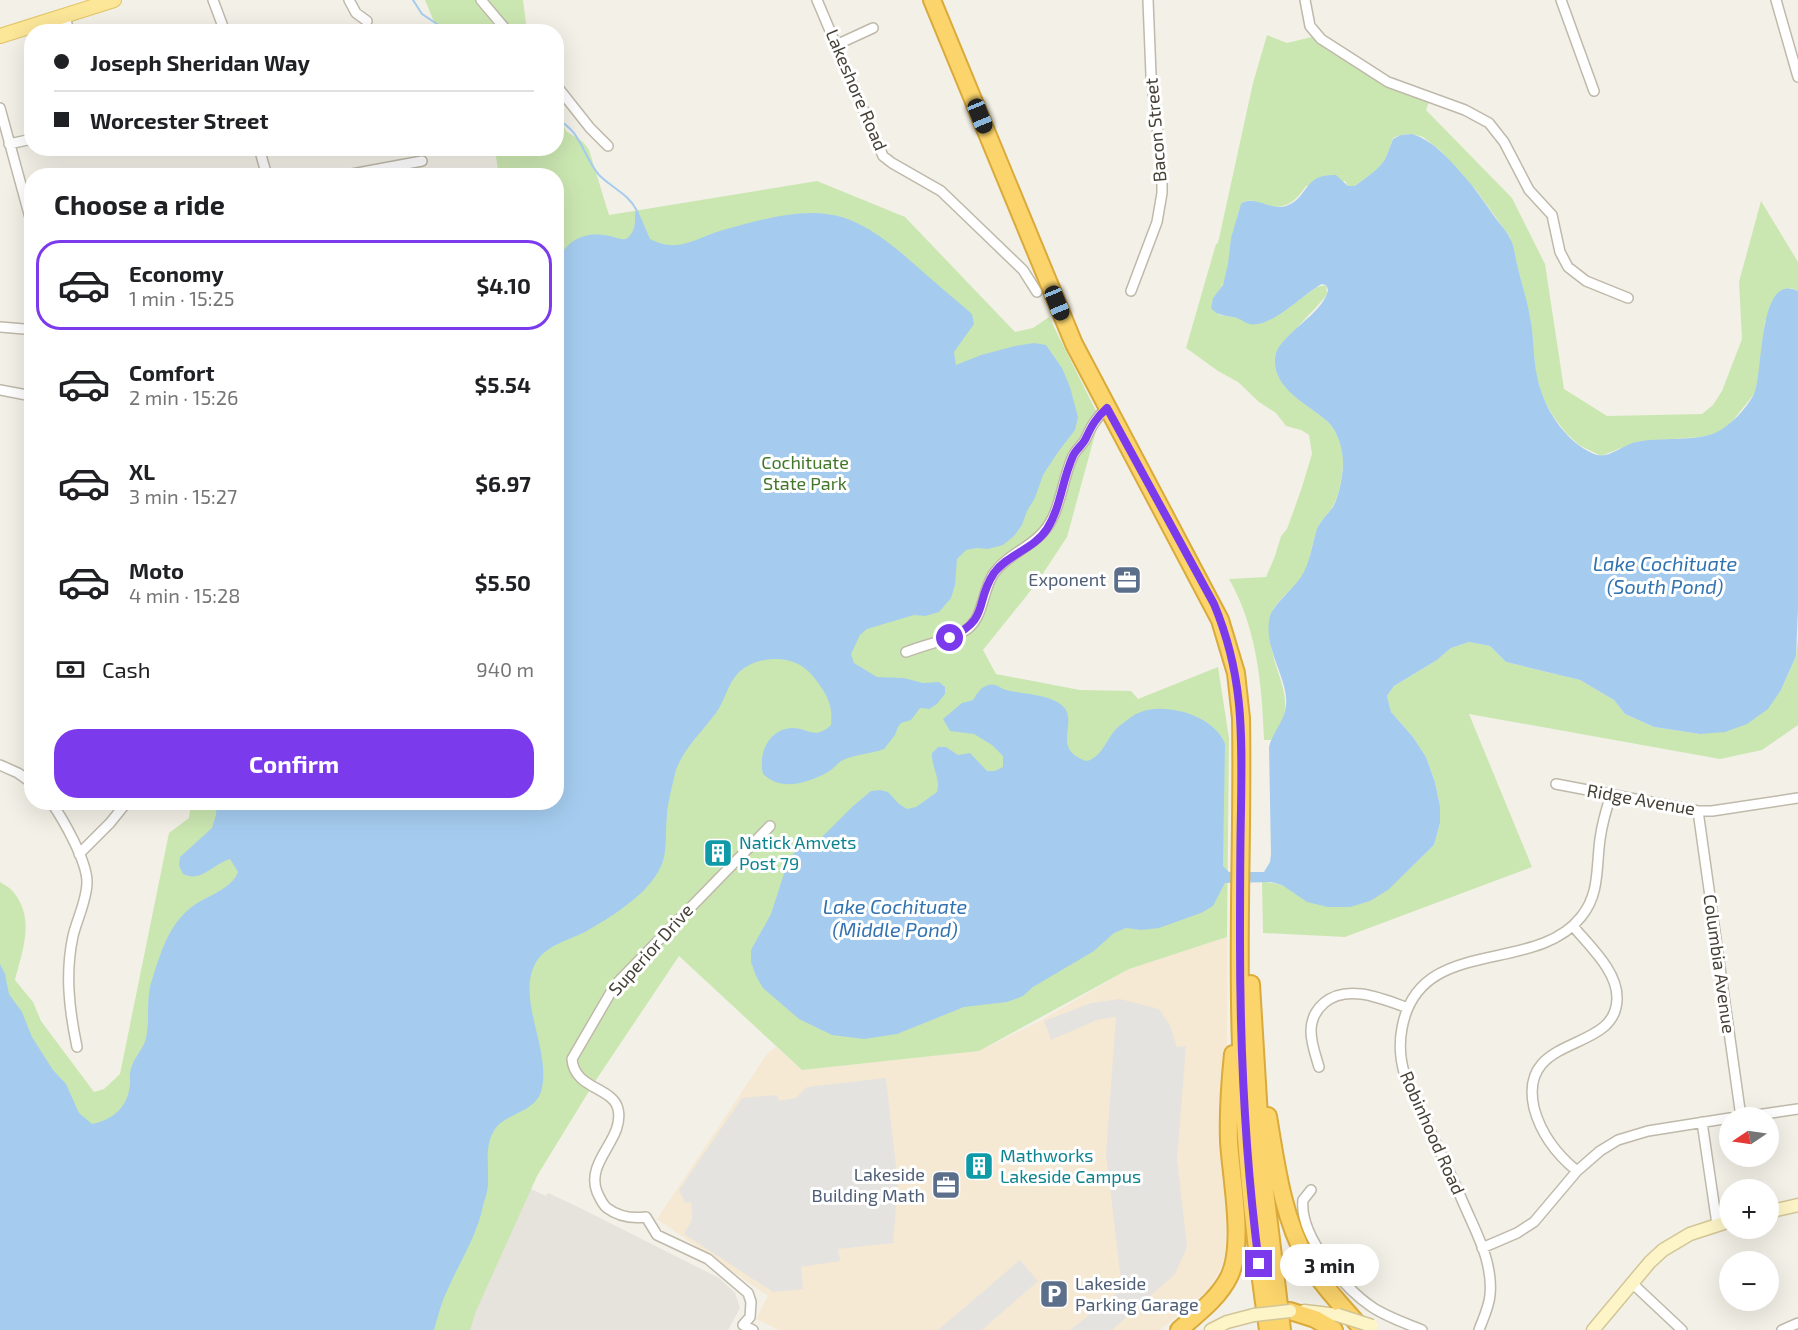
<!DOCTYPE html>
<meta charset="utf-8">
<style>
body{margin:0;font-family:"Exo 2",sans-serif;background:#f6f6f6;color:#202124;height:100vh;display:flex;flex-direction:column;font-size:22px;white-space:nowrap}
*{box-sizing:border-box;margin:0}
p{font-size:20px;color:#757577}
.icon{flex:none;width:33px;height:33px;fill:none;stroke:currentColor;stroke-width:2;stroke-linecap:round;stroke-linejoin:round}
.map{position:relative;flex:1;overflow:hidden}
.sheet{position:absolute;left:24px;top:168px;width:540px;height:642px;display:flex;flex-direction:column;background:#fff;border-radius:24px;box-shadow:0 6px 24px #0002}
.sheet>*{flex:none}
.guide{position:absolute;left:24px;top:24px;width:540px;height:132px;border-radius:24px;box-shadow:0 6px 24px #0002;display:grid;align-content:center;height:132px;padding:0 30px;background:#fff}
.needle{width:39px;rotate:257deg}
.buttons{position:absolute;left:1719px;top:1107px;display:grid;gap:12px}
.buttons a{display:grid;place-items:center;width:60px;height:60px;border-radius:50%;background:#fff;box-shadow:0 6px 24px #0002;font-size:30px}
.end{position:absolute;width:27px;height:27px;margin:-14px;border:8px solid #7c3aed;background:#fff;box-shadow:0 0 0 3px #fff}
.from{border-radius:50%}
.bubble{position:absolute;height:42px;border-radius:21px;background:#fff;box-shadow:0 6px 24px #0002;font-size:20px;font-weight:700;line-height:42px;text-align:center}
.car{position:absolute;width:18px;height:36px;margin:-18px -9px;border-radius:8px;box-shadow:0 0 4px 2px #0007;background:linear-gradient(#222 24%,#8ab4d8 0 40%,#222 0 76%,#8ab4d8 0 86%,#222 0)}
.guide b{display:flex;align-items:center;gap:21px;height:57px;font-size:22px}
.guide b+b{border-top:2px solid #e0e0e0}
.guide i{width:15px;height:15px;background:#202124}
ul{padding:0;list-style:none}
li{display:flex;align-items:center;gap:18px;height:90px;margin:0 12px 9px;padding:0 18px;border:3px solid transparent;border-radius:24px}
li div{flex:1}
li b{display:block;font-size:22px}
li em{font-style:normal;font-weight:700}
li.on{border-color:#7c3aed}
li>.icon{width:54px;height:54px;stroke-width:1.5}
h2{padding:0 30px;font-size:27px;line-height:72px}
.pay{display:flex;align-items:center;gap:15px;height:66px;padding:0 30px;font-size:22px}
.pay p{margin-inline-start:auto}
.button{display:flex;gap:12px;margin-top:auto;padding:12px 30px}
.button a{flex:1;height:69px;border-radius:24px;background:#7c3aed;color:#fff;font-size:24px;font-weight:700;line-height:69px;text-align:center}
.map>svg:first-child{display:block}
.commercial{fill:#f5e9d3}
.industrial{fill:#e6e2dc}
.green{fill:#cbe7b1}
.parking{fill:#e5e3df}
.water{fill:#a5ccef}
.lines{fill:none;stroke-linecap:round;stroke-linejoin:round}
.stream{stroke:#a5ccef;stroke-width:2}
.street-casing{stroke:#bfb9aa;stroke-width:12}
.secondary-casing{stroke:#d2c698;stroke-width:15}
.primary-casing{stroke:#e1c567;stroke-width:16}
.highway-casing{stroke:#daaa3b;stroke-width:20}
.street{stroke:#fff;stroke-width:9}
.secondary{stroke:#fdf4c7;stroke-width:12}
.primary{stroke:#fce698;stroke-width:14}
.highway{stroke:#fbd46b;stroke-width:16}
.secondary-bridge-casing{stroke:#d2c698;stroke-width:15;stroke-linecap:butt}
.secondary-bridge{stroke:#fdf4c7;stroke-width:12}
.route{stroke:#7c3aed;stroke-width:8}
.labels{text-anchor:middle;stroke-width:6;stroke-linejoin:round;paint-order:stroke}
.street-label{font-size:18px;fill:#464136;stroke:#fff}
.park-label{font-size:18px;fill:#42772b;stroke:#fff}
.service-label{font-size:18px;fill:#4e5e75;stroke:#fff;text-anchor:end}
.culture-label{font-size:18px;fill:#0d838f;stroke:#fff;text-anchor:start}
.water-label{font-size:20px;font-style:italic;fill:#3172b0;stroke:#fff}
</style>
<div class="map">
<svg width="1798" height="1330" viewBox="0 0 1798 1330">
<rect width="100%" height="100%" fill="#f3f0e7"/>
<!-- commercial -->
<path class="commercial" d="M1227,937v112l-7,63 6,120 -1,23 -4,13 -12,21 -49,41h-381l-23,-11 12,-23 -111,-77 110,-165 9,-7 26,23 177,-19 61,-30 89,-52z"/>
<!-- industrial -->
<path class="industrial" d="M527,1187l19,9 2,-3 30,14 141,71 16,15 5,15 -12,22h-259l23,-68z"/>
<!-- green -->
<path class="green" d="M425,0h98l4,31h-89z
M1267,35l20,8 25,-6 74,48 43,17 -3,8 86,88 33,66 19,125 43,27 95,-2 11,-9 9,-14 20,-52 -3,-57 22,-81 37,61v29l-7,-3 -26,33 -6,54 -4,18 -25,31 -15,10 -15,3 -64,5 -35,14 -22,-11 -13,-12 -13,-17 -11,-20 -6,-22 -6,-57 -20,-80 -34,-47 -35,-39 -18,-14 -12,-3 -10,1 -8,3c-3,8 -5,16 -9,23 -7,11 -19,17 -29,25h-7l-3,-5 -39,5c-27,42 -50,5 -63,17 -3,3 -4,8 -5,12 -7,26 -5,65 -25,83l6,17 20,3 11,6 26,-8 41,-29 9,-2 1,9c-9,14 -50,51 -52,62 -4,29 33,49 52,65 6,5 11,15 14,23 5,14 0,49 -8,62 -4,8 -12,13 -15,22 -7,15 -7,34 -15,48 -9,13 -26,23 -32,38 -2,7 -1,16 -1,23 3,40 32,65 1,103h-7c-2,-55 -7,-112 -35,-161l37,-2 9,-21 6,-20 6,-7 14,-39 11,-36 -3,-19 -8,-5 -15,-4 -10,-13 -17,-11 -21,-20 -20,-11 -32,-23 30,-104 2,-1 35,-160z
M557,111l9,20 17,11 6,8 20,65 208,-34 88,36 110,115 18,-4 16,-11 53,106 -5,4 -30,110 -31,47 -53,66 13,24 84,16 51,1 7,8 80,-32 11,71 -2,199 -98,32 -150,82 -177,19 -123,-114 -85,127 -57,93 -61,135 -6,19h-470v-448c5,3 12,7 15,12 20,27 7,57 0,86l18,22 8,19 53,71 10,-3 16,-15 49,-241 20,-15 2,-15 365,-1v-626l-57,-1 -3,-18 -7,-8 67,-1z
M1798,637v88l-36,25 -42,9 -251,-45 63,153 -187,70 -82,-4 -1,-52 20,4 12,7 109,-17 31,-30 6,-22v-17l-5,-24 -9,-25 -13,-20 -22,-25 -4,-16 7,-10 43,-26 14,-12 18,-6 21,4 16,16 74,18 34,20 11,14 29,13 46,7 81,-44 15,-34z"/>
<!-- parking -->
<path class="parking" d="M1120,999l39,10 11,16 7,22 9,-1 -9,113 10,88 -12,27 -63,56h-42l52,-41 -16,-135 10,-137 -19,3 -46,20 -7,-19 47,-18z
M886,1078l12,106 -5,59 -55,6 2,12 -39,6 2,22 -30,3 -89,-58 8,-14v-9l-1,-9 -6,1 -6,-13 63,-92 35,-3 2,6 17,-3 11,-11z
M1020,1260l18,21 -56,49h-44z"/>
<!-- water -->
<path class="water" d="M1412,134c22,7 36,24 52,42 11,12 20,26 30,40 5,7 12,14 16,22 4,7 5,18 7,26 4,18 10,35 13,53 4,19 3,40 7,59 6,31 27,65 57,78 14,6 28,-9 42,-12 23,-5 61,0 81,-10 14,-7 30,-24 37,-38 10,-20 3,-123 44,-103v317l-2,48 -15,34 -13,19 -21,15 -22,8 -25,2 -46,-7 -29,-13 -11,-14 -34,-20 -74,-18 -16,-16 -21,-4 -18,6 -14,12 -43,26 -7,10 4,16 22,25 13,20 9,25 5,24v17l-6,22 -46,45 -18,11 -20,6h-22l-21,-5 -25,-17 -11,-3 -46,1 -12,23 -12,7 -42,15 -18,2 -15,-2 -12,5 -20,18 -61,36 -10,9 -16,6 -43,5 -67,27 -33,5 -32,-4 -33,-16 -36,-31 -7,-12 -5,-14v-12l20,-36 18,-56 7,-7 21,-9 35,-35 19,-16 9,-1 8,2 11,12 8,5 9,-2 21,-15c4,-14 -6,-25 -5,-39l6,-6h8l12,8 12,-2 17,18h8l8,-4v-11l-11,-11 -18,-11 -24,-3 -7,-12 19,-16 11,-3c4,-6 8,-14 16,-15 6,-2 11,3 17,5 15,4 51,4 60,20 9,18 -13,39 20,51 15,-2 21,-23 31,-33 6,-5 12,-10 19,-14 26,-14 79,1 89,30l-2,122 6,6h35l6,-10 1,-8 -2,-107c3,-14 16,-26 17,-42 3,-26 -24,-57 -16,-89 4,-12 24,-28 31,-39 9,-13 11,-33 16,-48 4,-9 10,-14 16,-22 6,-10 10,-32 10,-44 0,-14 -5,-32 -16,-42 -19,-17 -55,-32 -52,-64 3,-22 49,-43 53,-67l-2,-5 -4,-1c-18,9 -51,45 -73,40 -4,-1 -8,-5 -12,-6 -10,-3 -19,-1 -26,-10l2,-10 10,-13 5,-21 3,-26 10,-34c12,-10 29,7 45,2 24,-9 16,-32 50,-31l12,11h7c10,-8 22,-15 29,-25 4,-7 6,-15 9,-22l8,-4z
M638,211l12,28c29,15 45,-1 73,-9 38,-10 83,-25 122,-12 33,12 59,37 85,60 14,12 28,24 42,36l2,10 -20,28 2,13 25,-10 34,-9 19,-3 12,2 16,23 8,19 8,30 -3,13 -17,22 -15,23 -8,23 -8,13 -5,14 -8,11 -11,9 -15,4 -11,-1 -11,2 -9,9 -2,26 -4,13 -12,14 -14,4 -11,-1 -47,14 -7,6 -9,19 3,9 23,14 27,1 19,5 16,-1 6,5v7l-8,10 -8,5 -9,-1 -9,12 -10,3 -3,4 -3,8 -11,14c-13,5 -28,5 -41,11 -6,3 -9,9 -15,12 -21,11 -46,20 -65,2 -5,-20 5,-44 28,-46 17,-1 23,13 40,-3 1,-14 0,-22 -8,-35 -6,-9 -14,-21 -25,-26 -19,-10 -50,-5 -63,13 -8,10 -11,25 -19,36 -14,19 -32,35 -40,57 -2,8 -9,36 -9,45 -3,32 4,46 -21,73 -15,16 -37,30 -56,41 -19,12 -45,14 -56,37 -16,35 16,82 8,122 -5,25 -35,24 -47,41 -11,16 -6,37 -7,54 0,8 -3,16 -5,23 -6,30 -24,57 -36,85 -6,12 -9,26 -13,39h-434v-366l5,10 4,20 13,18 10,25 21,33 13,14 13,29 13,11c21,-4 36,-17 38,-40 0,-6 -1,-12 2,-18 3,-10 12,-18 14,-28 4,-18 0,-37 5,-55 9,-27 15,-53 37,-73 14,-13 44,-20 50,-38l-8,-13c-17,5 -29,24 -47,15l-4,-8 1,-9 32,-29 4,-13 1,-12 339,-1 1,-540c8,-19 24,-30 46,-27 8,0 15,5 23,4 10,-7 9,-16 9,-27z"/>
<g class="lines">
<!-- stream -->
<path class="stream" d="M413,0l9,14 27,18
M556,119c26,12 26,36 43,56 13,13 30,19 38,36"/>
<!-- street casing -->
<g class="street-casing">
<path id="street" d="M213,0l12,32
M349,0l7,13 11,8
M481,0l27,32
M817,0l66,156 9,7 49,28 82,79 14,22
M1305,0l5,26 11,13 67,43 77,28 24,13 15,19 25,48 23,25 8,37 8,15 18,14 42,17
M1561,0l33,91
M1776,0l22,77
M65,16l4,16
M836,45l37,-17
M556,85l34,43 18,18
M0,108l32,117
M9,144l23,-5
M259,148l8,28
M341,176l81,-15
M1131,291l26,-69 5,-29v-23l-11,-95 -3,-75
M0,327l24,2
M0,390l32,6
M906,652c20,-8 42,-11 60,-22 18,-12 16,-40 28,-57 17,-23 46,-27 59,-56 9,-19 11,-42 20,-61 3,-7 10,-11 13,-18 6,-13 10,-20 21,-30
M0,765l18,8 14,10
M1556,784l142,27h14l86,-13
M51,802c12,17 36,59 36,80 0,18 -10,37 -14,54 -8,37 -4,73 4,111
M1698,811l43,306
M79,854l31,-31 17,-21
M1573,926c16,20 45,45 44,73 -1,56 -100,33 -83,109 7,26 22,46 43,63
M1319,1067c-3,-11 -8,-23 -8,-36 0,-11 5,-21 13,-28 23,-20 59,-4 84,5
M1736,1118l62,-9
M1702,1122l15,102
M1311,1190l-8,10c-4,36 41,88 69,107 15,10 33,16 50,23
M1482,1248l35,-15 17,-11 43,-51 23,-20 18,-11 30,-9 82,-13
M1633,1284l49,46
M753,1330l-10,-5 7,-8 1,-15 -3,-9 -40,-34 -51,-24 -11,-18c-15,2 -27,0 -39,-9 -5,-4 -7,-10 -10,-16 -12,-31 28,-53 21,-83 -5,-22 -44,-20 -46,-50l39,-67 8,-11 151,-155
M1479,1330c4,-11 10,-23 11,-35 3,-31 -12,-59 -24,-86 -13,-30 -26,-58 -40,-87 -16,-31 -31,-58 -24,-94 17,-94 132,-52 179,-111 19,-23 15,-49 19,-78 2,-15 6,-29 11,-44
M1782,1330l16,-7"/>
</g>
<!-- secondary casing -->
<g class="secondary-casing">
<path id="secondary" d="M1768,1212l30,-7
M1304,1311l34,4
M1211,1330l16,-8 27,-7
M1593,1330l57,-68 13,-12 27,-16 40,-13"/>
</g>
<!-- primary casing -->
<g class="primary-casing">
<path id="primary" d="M0,36l114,-36"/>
</g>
<!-- highway casing -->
<g class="highway-casing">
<path id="highway" d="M932,0l142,344 146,276 16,53 5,45c2,109 -4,218 0,327 3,95 13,191 27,285
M1251,984l11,182 20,164
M1268,1116c8,49 15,103 40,146 15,25 36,46 55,68
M1290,1311l25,8 19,11
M1179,1330c18,-16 39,-31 50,-53 16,-32 2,-99 0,-136 -1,-29 1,-58 4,-87"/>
</g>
<!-- street -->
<use href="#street" class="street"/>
<!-- secondary -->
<use href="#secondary" class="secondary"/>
<!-- primary -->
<use href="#primary" class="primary"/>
<!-- highway -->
<use href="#highway" class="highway"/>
<!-- secondary-bridge casing -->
<g class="secondary-bridge-casing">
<path id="secondary-bridge" d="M1254,1315l36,-4
M1338,1315l34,11"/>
</g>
<!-- secondary-bridge -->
<use href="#secondary-bridge" class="secondary-bridge"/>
</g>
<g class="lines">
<!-- route -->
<path class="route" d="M950,638c41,-20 24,-35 44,-65 14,-19 40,-24 53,-44 14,-22 15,-49 26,-73 3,-7 10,-11 13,-18 6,-13 10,-20 21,-30l107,196c30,72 28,130 27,206 -1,44 -1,88 -1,132 0,107 5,215 19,322"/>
</g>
<!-- icons -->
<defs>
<g id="office-square" transform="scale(1.5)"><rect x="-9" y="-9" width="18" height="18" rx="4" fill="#5c6f8a" stroke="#fff"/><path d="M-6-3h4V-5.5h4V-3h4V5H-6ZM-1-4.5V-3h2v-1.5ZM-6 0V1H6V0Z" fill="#fff"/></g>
<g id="building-square" transform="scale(1.5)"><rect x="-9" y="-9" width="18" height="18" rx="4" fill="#0f9aa8" stroke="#fff"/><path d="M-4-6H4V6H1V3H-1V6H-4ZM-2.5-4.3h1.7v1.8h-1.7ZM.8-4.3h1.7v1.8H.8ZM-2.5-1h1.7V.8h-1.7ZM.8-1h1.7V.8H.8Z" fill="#fff"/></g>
<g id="parking-square" transform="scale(1.5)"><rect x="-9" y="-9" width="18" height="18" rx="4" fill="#5c6f8a" stroke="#fff"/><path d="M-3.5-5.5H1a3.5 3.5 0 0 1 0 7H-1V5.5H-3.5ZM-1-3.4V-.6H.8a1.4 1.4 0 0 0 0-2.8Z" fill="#fff"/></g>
</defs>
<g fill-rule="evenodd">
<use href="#office-square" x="1127" y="580"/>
<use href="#building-square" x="718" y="853"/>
<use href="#building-square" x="979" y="1166"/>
<use href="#office-square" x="946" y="1185"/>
<use href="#parking-square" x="1054" y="1294"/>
</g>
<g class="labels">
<!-- street labels -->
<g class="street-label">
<text transform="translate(856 90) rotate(67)" y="6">Lakeshore Road</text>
<text transform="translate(1156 130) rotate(-95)" y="6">Bacon Street</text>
<text transform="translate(1641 800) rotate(10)" y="6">Ridge Avenue</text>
<text transform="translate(651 950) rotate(-48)" y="6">Superior Drive</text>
<text transform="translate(1719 964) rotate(82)" y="6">Columbia Avenue</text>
<text transform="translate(1432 1133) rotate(66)" y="6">Robinhood Road</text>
</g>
<!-- park labels -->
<g class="park-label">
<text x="805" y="469">Cochituate<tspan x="805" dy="21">State Park</tspan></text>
</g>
<!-- service labels -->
<g class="service-label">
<text x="1106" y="586">Exponent</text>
<text x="925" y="1181">Lakeside<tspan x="925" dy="21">Building Math</tspan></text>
<text x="1075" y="1290" text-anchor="start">Lakeside<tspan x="1075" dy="21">Parking Garage</tspan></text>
</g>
<!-- culture labels -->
<g class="culture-label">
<text x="739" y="849">Natick Amvets<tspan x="739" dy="21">Post 79</tspan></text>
<text x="1000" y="1162">Mathworks<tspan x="1000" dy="21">Lakeside Campus</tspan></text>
</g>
<!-- water labels -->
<g class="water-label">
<text x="1665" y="571">Lake Cochituate<tspan x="1665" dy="23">(South Pond)</tspan></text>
<text x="895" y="914">Lake Cochituate<tspan x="895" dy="23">(Middle Pond)</tspan></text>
</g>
</g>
</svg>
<div class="buttons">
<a><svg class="needle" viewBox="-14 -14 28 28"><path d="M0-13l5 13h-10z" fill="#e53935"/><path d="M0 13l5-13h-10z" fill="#757577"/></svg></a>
<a>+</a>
<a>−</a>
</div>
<i class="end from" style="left:950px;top:638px"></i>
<i class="end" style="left:1259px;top:1264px"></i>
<div class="bubble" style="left:1280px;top:1244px;width:99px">3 min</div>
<i class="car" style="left:980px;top:116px;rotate:158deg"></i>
<i class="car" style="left:1057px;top:303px;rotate:158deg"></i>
<div class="guide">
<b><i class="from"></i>Joseph Sheridan Way</b>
<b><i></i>Worcester Street</b>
</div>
<section class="sheet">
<h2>Choose a ride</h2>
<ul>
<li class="on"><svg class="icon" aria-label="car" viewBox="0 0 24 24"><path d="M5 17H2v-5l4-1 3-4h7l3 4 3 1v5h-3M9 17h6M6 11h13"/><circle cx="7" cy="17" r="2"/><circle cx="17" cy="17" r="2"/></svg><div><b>Economy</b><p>1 min · 15:25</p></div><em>$4.10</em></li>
<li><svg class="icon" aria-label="car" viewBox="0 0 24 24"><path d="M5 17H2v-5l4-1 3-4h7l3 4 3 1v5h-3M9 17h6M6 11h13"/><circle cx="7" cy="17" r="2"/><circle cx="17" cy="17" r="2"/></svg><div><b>Comfort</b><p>2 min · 15:26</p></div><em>$5.54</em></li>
<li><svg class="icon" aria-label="car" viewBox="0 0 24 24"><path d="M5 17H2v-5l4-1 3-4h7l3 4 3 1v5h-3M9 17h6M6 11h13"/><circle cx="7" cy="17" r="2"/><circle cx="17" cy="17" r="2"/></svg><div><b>XL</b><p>3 min · 15:27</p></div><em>$6.97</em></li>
<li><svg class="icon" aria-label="car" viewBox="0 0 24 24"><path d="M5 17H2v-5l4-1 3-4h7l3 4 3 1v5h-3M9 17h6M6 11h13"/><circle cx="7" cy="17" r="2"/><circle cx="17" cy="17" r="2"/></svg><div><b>Moto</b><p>4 min · 15:28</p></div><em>$5.50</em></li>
</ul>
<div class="pay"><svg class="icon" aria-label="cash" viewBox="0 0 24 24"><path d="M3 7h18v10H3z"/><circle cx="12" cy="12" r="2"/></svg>Cash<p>940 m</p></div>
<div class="button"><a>Confirm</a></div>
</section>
</div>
